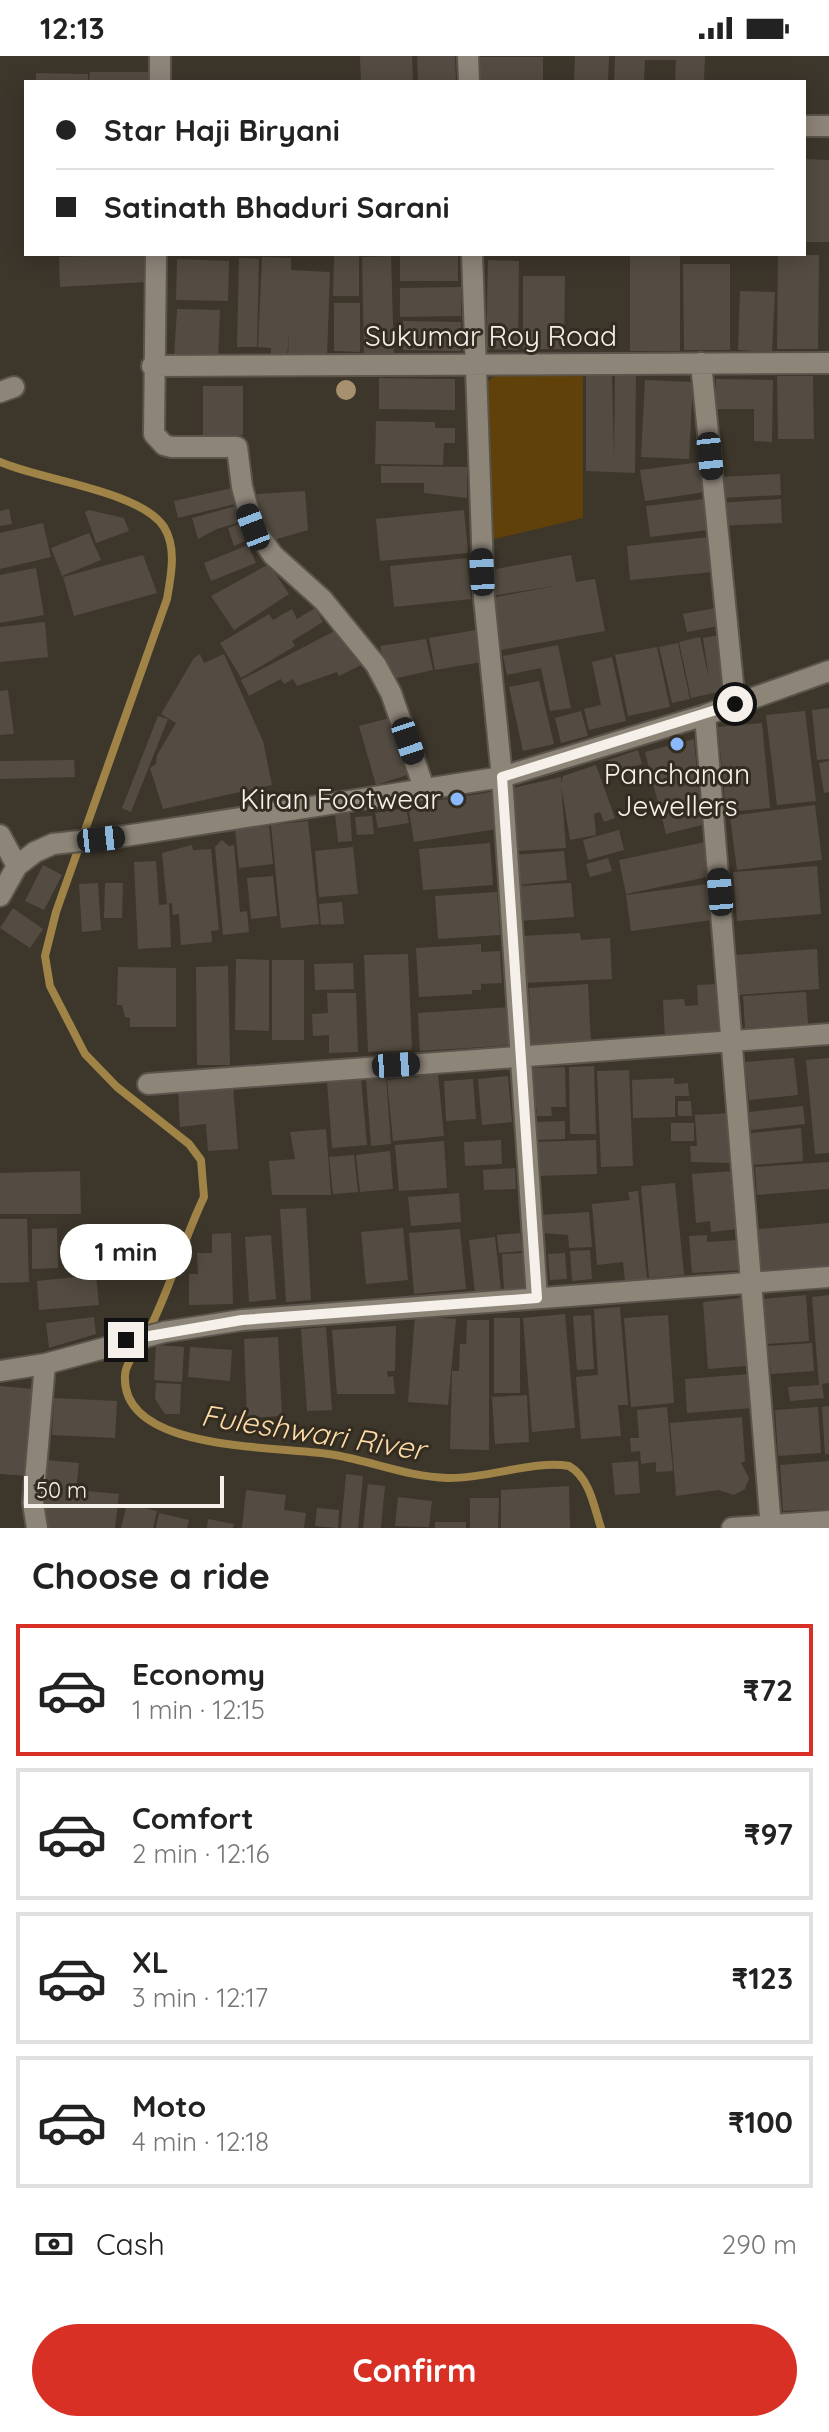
<!DOCTYPE html>
<meta charset="utf-8">
<style>
body{margin:0;font-family:Quicksand,sans-serif;background:#f6f6f6;color:#222;height:100vh;display:flex;flex-direction:column;font-size:30px;white-space:nowrap}
*{box-sizing:border-box;margin:0}
p{font-size:26px;color:#767676}
.icon{flex:none;width:44px;height:44px;fill:none;stroke:currentColor;stroke-width:2;stroke-linecap:round;stroke-linejoin:round}
.map{position:relative;height:1472px;overflow:hidden}
.panel{display:flex;flex-direction:column;background:#fff;flex:1}
.panel>*{flex:none}
.banner{position:absolute;left:24px;top:24px;width:782px;height:176px;border-radius:0px;box-shadow:0 4px 20px #0003;display:grid;align-content:center;height:176px;padding:0 32px;background:#fff}
.scale{position:absolute;left:24px;bottom:20px;width:200px;box-sizing:border-box;padding-left:8px;border:4px solid #f5f1ea;border-top:0;font-size:22px;line-height:28px;white-space:nowrap;color:#f5f1ea;-webkit-text-stroke:6px #332c21;paint-order:stroke}
.end{position:absolute;width:36px;height:36px;margin:-18px;border:10px solid #f5f1ea;background:#111;box-shadow:0 0 0 4px #111}
.from{border-radius:50%}
.bubble{position:absolute;height:56px;border-radius:28px;background:#fff;box-shadow:0 4px 20px #0003;font-size:26px;font-weight:800;line-height:56px;text-align:center}
.car{position:absolute;width:24px;height:48px;margin:-24px -12px;border-radius:10px;box-shadow:0 0 6px 2px #0007;background:linear-gradient(#222 24%,#8ab4d8 0 40%,#222 0 76%,#8ab4d8 0 86%,#222 0)}
.banner b{display:flex;align-items:center;gap:28px;height:76px;font-size:30px}
.banner b+b{border-top:2px solid #e0e0e0}
.banner i{width:20px;height:20px;background:#222}
ul{padding:0;list-style:none}
li{display:flex;align-items:center;gap:24px;height:132px;margin:0 16px 12px;padding:0 16px;border:4px solid #e0e0e0;border-radius:0px}
li div{flex:1}
li b{display:block;font-size:30px}
li em{font-style:normal;font-weight:800}
li.current{border-color:#d93025}
li>.icon{width:72px;height:72px;stroke-width:1.5}
h2{padding:0 32px;font-size:36px;line-height:96px}
.pay{display:flex;align-items:center;gap:20px;height:88px;padding:0 32px;font-size:30px}
.pay p{margin-inline-start:auto}
.primary-button{display:flex;gap:16px;margin-top:auto;padding:16px 32px}
.primary-button a{flex:1;height:92px;border-radius:48px;background:#d93025;color:#fff;font-size:32px;font-weight:800;line-height:92px;text-align:center}
.status{display:flex;justify-content:space-between;align-items:center;height:56px;padding:0 40px;background:#fff;direction:ltr}
.status svg{height:22px;fill:currentColor}
.map>svg:first-child{display:block}
.green{fill:#5f4109}
.lines{fill:none;stroke-linecap:round;stroke-linejoin:round}
.stream{stroke:#a08346;stroke-width:8}
.building{fill:#544c42}
.minor-casing{stroke:#5a544b;stroke-width:24}
.minor{stroke:#8e8579;stroke-width:20}
.tree{fill:#a7906f}
.route{stroke:#f5f1ea;stroke-width:10}
.poi-dot{fill:#8abafc;stroke:#332c21;stroke-width:3}
.labels{text-anchor:middle;stroke-width:6;stroke-linejoin:round;paint-order:stroke}
.street-label{font-size:28px;fill:#f5f1ea;stroke:#332c21}
.poi-label{font-size:28px;fill:#f5f1ea;stroke:#332c21}
.water-label{font-size:30px;font-style:italic;fill:#fedaa6;stroke:#332c21}
</style>
<div class="status"><b>12:13</b><svg viewBox="0 0 49 12"><path d="M0 12V9h3v3zM5 12V6h3v6zM10 12V3h3v9zM15 12V0h3v12zM26 1h20v11H26zM47 4h2v5h-2z"/></svg></div>
<div class="map">
<svg width="829" height="1472" viewBox="0 0 829 1472">
<rect width="100%" height="100%" fill="#3d362b"/>
<!-- green -->
<path class="green" d="M498,317h85v145l-93,22 -5,-156z"/>
<g class="lines">
<!-- stream -->
<path class="stream" d="M0,406c40,18 141,29 164,65 13,21 7,49 3,72l-111,313 -11,44 5,30 35,68 32,33 72,57 12,16 3,37c-22,46 -35,96 -59,141 -6,11 -19,23 -20,37 -5,80 161,70 210,80 39,7 74,22 113,23 39,1 85,-18 121,-12 21,12 25,41 32,62"/>
</g>
<!-- building -->
<path class="building" d="M360,0h52l1,26h-52z
M417,0h38l1,26h-38z
M575,0h34l-1,26h-34z
M615,0h90l-1,26h-29l1,-22h-31l-1,22h-30z
M479,1h64v25h-64z
M90,16h61v10h-62z
M36,17l52,1v8h-52z
M804,103l25,1v82h-25z
M144,198l2,28 -86,5 -1,-30z
M400,198h58v27h-58z
M630,198h50v97h-50z
M778,199h41l-1,94h-41z
M334,200h25v40h-26z
M391,200l3,99h-30l-2,-98z
M262,201l29,1v12l39,2 -3,84 -39,-1 1,-24 -2,27 -16,-1v-9l-13,-1z
M239,202l20,1 -2,88h-20z
M177,203l52,2 -1,40 -52,-1z
M488,204l31,1 -1,89 -32,-1z
M683,208h47v86h-46z
M523,220h42l-1,73h-41z
M461,231v29l-61,1v-29z
M740,235l35,1 -3,60 -34,-2z
M334,247h26v49l-26,-1z
M177,253l43,1 -2,51 -44,-2z
M403,265l58,1v29l-58,-1z
M636,313l-1,104 -49,-2v-96h26l2,82 1,-87z
M777,320h36l1,63h-36z
M379,322l76,1v31l-76,-1z
M716,323l57,1 -1,62 -18,-1v-32h-38z
M645,324l48,2 -4,77 -48,-2z
M203,330h40v49h-40z
M376,365l59,1v6h20v15h-11l-1,22 -68,-1z
M701,406l4,30 -60,9 -5,-31z
M381,410l86,1v31l-43,-5v-10h-43z
M780,418l1,21 -61,3 -1,-21z
M232,432l3,16 -57,14 -4,-17z
M305,435l3,39 -34,10 -13,-22 -4,-24z
M704,443l4,31 -58,7 -4,-31z
M781,443l1,24 -62,3 -1,-23z
M236,450l4,16 -23,7 -19,10 -6,-21z
M9,453l3,15 -12,2v-15z
M89,454l35,8 5,13 -33,12 -11,-31z
M464,454l4,43 -88,8 -4,-42z
M43,467l8,34 -51,12v-36z
M239,468l6,17 -11,5 -6,-18z
M89,477l12,27 -39,16 -11,-28z
M709,481l4,35 -83,8 -3,-34z
M248,489l8,18 -45,18 -7,-18z
M143,499l14,38 -83,23 -11,-39z
M571,499l5,27 19,-3 10,52 -104,19 -10,-52 64,-12 -64,10v-26z
M467,502l4,41 -77,8 -4,-41z
M269,508l20,30 -55,36 -23,-34z
M36,512l8,47 -44,8v-48z
M315,552l8,14 -31,19 3,5 -54,32 -21,-35 49,-29 4,6 19,-11 5,10z
M715,552l3,18 -31,6 -4,-18z
M45,566l3,35 -48,5v-35z
M338,573l15,27 6,-3 6,10 -26,13 -2,-4 -40,14 -4,-7 -9,5 -3,-5 -32,17 -8,-16z
M476,574l6,32 -47,8 -6,-32z
M720,579l8,55 -37,8 -12,-56 21,-5 9,42 -6,-41z
M426,583l7,31 -40,9 -3,-13 -5,1 -5,-21z
M678,587l12,56 -18,4 -13,-56z
M558,589l13,63 -21,3 -9,-43 -34,7 -4,-19z
M657,591l13,60 -42,9 -13,-61z
M200,598l4,9 20,-9 39,87 9,44 -109,24 -13,-41 6,-4 1,-9 19,-32 -15,-9 33,-56z
M612,601l14,64 -37,9 -5,-21 17,-4 -9,-43z
M539,625l15,63 -31,7 -14,-64z
M8,634l6,44 -14,1v-44z
M829,652v51l-12,1 -5,-50z
M581,655l7,25 -27,7 -6,-25z
M805,655l11,90 -39,4 -11,-90z
M158,660l10,3 -37,93 -9,-4z
M393,661l17,57 -34,11 -17,-59z
M762,667l8,85 -44,4 -8,-85z
M694,683l8,86 -36,9 -21,-82z
M638,694l4,14 -30,9 -4,-13z
M74,704l1,17 -75,2v-18z
M829,705v31l-5,1 -5,-30z
M596,709l19,53 -11,4 -4,-10 -6,2 2,21 -26,5 -9,-55 5,63 -49,3 -4,-63 48,-11v7l2,-8z
M491,736l6,37 -83,13 -6,-37z
M815,749l7,55 -85,10 -7,-54z
M406,752l3,15 -31,5 -3,-15z
M350,756l2,29 -14,1 -3,-28z
M372,760l2,18 -17,1 -2,-18z
M308,765l11,103 -38,4 -10,-103z
M269,770l4,38 -34,4 -4,-39z
M619,774l5,20 -36,10 -5,-20z
M222,784l7,6 5,-1 6,67 7,-1 2,21 -26,3 -8,-88z
M705,786l7,34 -86,18 -7,-34z
M490,787l3,42 -70,5 -4,-41z
M192,789l1,5 18,-1 8,81 -8,1 1,11 -31,3 -2,-31 -6,1 -1,-12 -5,1 -5,-51z
M353,791l5,47 -39,3 -4,-46z
M564,795l3,29 -50,5 -3,-30z
M608,802l4,13 -22,6 -4,-13z
M156,805l3,44 10,-1 2,43 -33,2 -4,-87z
M43,809l19,10 -18,35 -19,-9z
M817,810l4,48 -84,7 -4,-49z
M273,820l4,40 -26,3 -4,-41z
M98,827l3,47 -19,2 -3,-48z
M105,827h18l-1,35h-18z
M571,827l3,34 -55,4 -2,-35z
M707,828l5,36 -81,11 -5,-36z
M497,836l3,43 -62,4 -3,-43z
M342,846l2,22 -23,1 -2,-21z
M13,852l30,21 -13,19 -30,-20z
M580,877l1,7 29,-2 2,41 -90,4 -2,-47z
M481,888v8l19,-1 2,32 -21,1v6h-9v4l-53,3 -3,-49z
M817,893l2,40 -82,6 -2,-40z
M408,898l4,96 -44,2 -4,-97z
M236,903l33,1v71l-34,-1z
M272,904h32v80h-32z
M353,907l1,26 -39,1 -1,-26z
M228,910l2,99h-33l-1,-98z
M118,911l58,1v59h-46v-9l-5,-1 -3,-12h-5z
M588,928l3,58 -59,3 -3,-57z
M716,928l7,51 -58,4 -2,-39 21,-1 1,7 13,-1 -1,-20z
M806,936l2,32 -63,4 -2,-32z
M327,937h29l2,59 -29,1v-18l-16,1 -1,-22 16,-1z
M511,951l2,38 -93,6 -2,-38z
M794,1002l4,37 -49,5 -4,-38z
M829,1002v95l-14,1 -9,-94z
M594,1010l2,68h-26l-1,-67z
M565,1011l1,40h-15l1,9h-15v-8h-5l-1,-40z
M629,1014l4,96 -32,1 -4,-96z
M438,1018l6,62 -51,5 -6,-61z
M508,1020l4,46 -30,3 -4,-46z
M386,1021l5,67 -20,2 -5,-67z
M674,1022v6l14,-1 1,13h-14v21l-42,1 -1,-38z
M361,1023l6,66 -35,3 -5,-66z
M473,1023l3,40 -30,2 -2,-40z
M233,1030l5,63 -30,2 -2,-27 -26,3 -2,-37z
M678,1045h13l1,15h-14z
M803,1050l2,18 -54,6 -2,-18z
M729,1057l3,50 -41,-1 -1,-16h7l-2,-31z
M565,1065v18l-31,1v-18z
M671,1067h23v18h-23z
M801,1072l2,33 -50,4 -2,-32z
M326,1073l5,66h-59l-3,-34 26,-2 -5,-27z
M501,1084l1,24 -37,2 -1,-24z
M596,1084l1,34 -61,2 -1,-34z
M444,1085l3,47 -48,3 -4,-46z
M390,1095l3,38 -33,3 -4,-37z
M354,1099l4,37 -25,2 -4,-37z
M829,1106v27l-72,6 -2,-28z
M515,1112l1,21 -32,1 -1,-20z
M80,1115l1,43h-81v-41z
M734,1115l5,58 -28,3 -1,-11 -14,2 -4,-49z
M675,1127l9,92 -35,3 -8,-92z
M638,1135l9,88 -22,2 -2,-19 -26,3 -5,-61 38,-4 -2,-8z
M459,1137l2,29 -50,4 -3,-29z
M306,1152l5,92 -25,2 -6,-93z
M589,1156l3,35 -23,1 -1,-13 -26,-2 -1,-18z
M0,1163h27l2,63 -29,1z
M829,1167v43l-67,5 -4,-42z
M57,1172l1,40 -26,1v-40z
M403,1172l5,52 -42,4 -5,-52z
M460,1173l6,60 -52,5 -5,-61z
M231,1177l2,71 -44,1v-31h9l-1,-21h15v-19z
M520,1177l2,18 -23,2 -2,-18z
M271,1179l5,64 -27,3 -4,-65z
M707,1179v7l31,-2 2,30 -48,3 -3,-37z
M495,1181l6,53 -26,3 -6,-53z
M98,1184l3,26 -36,4 -3,-26z
M590,1194l2,29 -20,2 -2,-30z
M525,1197l3,36 -24,2 -2,-37z
M565,1197l2,26 -17,1 -2,-26z
M96,1219l3,30 -60,5 -2,-29z
M806,1239l3,46 -42,3 -4,-45z
M829,1239v88l-7,1 2,14 -34,3 -2,-14 31,-2 -7,-88z
M741,1242l6,68 -39,3 -5,-67z
M620,1251l8,98h-10l3,31 -40,3 -5,-62 22,-2 -4,-66z
M565,1258l10,114 -43,4 -9,-114z
M591,1259l3,54 -17,1 -4,-54z
M668,1259l6,88 -43,4 -7,-89z
M415,1260l41,3 -8,86 -40,-3z
M94,1261l2,17 -47,14 -3,-25z
M494,1262h26v75h-26z
M467,1264h22v130l-39,-1 2,-78h7l1,-27h6z
M396,1270l-1,45h-8l1,6 5,-1 2,18h-58l-5,-64z
M326,1271l6,83 -25,1 -6,-82z
M278,1281l4,79 -35,2 -3,-79z
M812,1287l2,28 -43,3 -3,-28z
M156,1289l28,2 -2,35 -28,-2z
M190,1291l42,3 -2,31 -42,-4z
M750,1318l3,34 -66,5 -2,-34z
M156,1327l25,1 -1,30h-15l-10,-15z
M0,1330l34,3 -5,87 -29,-2z
M527,1339l2,47 -34,2 -3,-47z
M54,1342l63,3 -2,37 -63,-3z
M829,1350v48h-4l-3,-47z
M667,1351l6,64 -17,1v-10l-15,2 -1,-13 -9,1 -1,-14h9l-2,-28z
M818,1351l3,46 -43,3 -3,-46z
M742,1361l3,44 -4,2 8,15 -4,11 -11,6 -15,-5 -43,6 -6,-73z
M46,1404l33,3 -3,27 43,4 -4,34h-67l-8,-15z
M638,1405l2,32 -25,2 -3,-32z
M829,1405v48l-46,2 -3,-46z
M346,1418l17,2 -5,52h-17z
M368,1428l17,2 -4,42h-18z
M569,1430l1,42h-69v-38z
M246,1434l40,5 -2,15 22,3 -2,15h-62z
M398,1441l34,4 -3,26 -34,-1z
M470,1442h29l-1,30h-28z
M127,1448l30,7 -4,17h-32z
M317,1452l22,2 -1,18 -23,-2z
M159,1457l30,7 -2,8h-31z
M208,1463l26,5 -1,4h-26z
M435,1466h31v6h-31z"/>
<g class="lines">
<!-- minor casing -->
<g class="minor-casing">
<path id="minor" d="M160,0v26
M468,0l1,26
M804,70h25
M156,198l-2,180 10,11 8,2h65l5,40 11,40 20,28 50,45 53,65 15,28 33,95
M472,198l12,344 18,179 35,521
M701,307l34,341
M152,310l677,-3
M0,336l14,-5
M705,659l66,813
M0,779l17,31
M0,840l17,-30 18,-14 18,-8 72,-8 377,-59 203,-62 124,-44
M148,1028l681,-50
M0,1315l45,-7 119,-32 78,-12 587,-43
M37,1472l-4,-25 12,-139
M732,1472l97,-7"/>
</g>
<!-- minor -->
<use href="#minor" class="minor"/>
</g>
<!-- trees -->
<circle class="tree" cx="346" cy="334" r="10"/>
<g class="lines">
<!-- route -->
<path class="route" d="M126,1284l116,-20 295,-22 -35,-521 233,-73"/>
</g>
<!-- markers -->
<g class="poi-dot">
<circle cx="677" cy="688" r="8"/>
<circle cx="457" cy="743" r="8"/>
</g>
<g class="labels">
<!-- street labels -->
<g class="street-label">
<text x="491" y="290">Sukumar Roy Road</text>
</g>
<!-- poi labels -->
<g class="poi-label">
<text x="677" y="728">Panchanan<tspan x="677" dy="32">Jewellers</tspan></text>
<text x="441" y="753" text-anchor="end">Kiran Footwear</text>
</g>
<!-- water labels -->
<g class="water-label">
<text transform="translate(313 1377) rotate(9)" y="10">Fuleshwari River</text>
</g>
</g>
</svg>
<div class="scale">50 m</div>
<i class="end from" style="left:735px;top:648px"></i>
<i class="end" style="left:126px;top:1284px"></i>
<div class="bubble" style="left:60px;top:1168px;width:132px">1 min</div>
<i class="car" style="left:710px;top:400px;rotate:174deg"></i>
<i class="car" style="left:253px;top:471px;rotate:339deg"></i>
<i class="car" style="left:482px;top:516px;rotate:357deg"></i>
<i class="car" style="left:408px;top:685px;rotate:161deg"></i>
<i class="car" style="left:101px;top:783px;rotate:84deg"></i>
<i class="car" style="left:720px;top:836px;rotate:355deg"></i>
<i class="car" style="left:396px;top:1009px;rotate:86deg"></i>
<div class="banner">
<b><i class="from"></i>Star Haji Biryani</b>
<b><i></i>Satinath Bhaduri Sarani</b>
</div>
</div>
<section class="panel">
<h2>Choose a ride</h2>
<ul>
<li class="current"><svg class="icon" aria-label="car" viewBox="0 0 24 24"><path d="M5 17H2v-5l4-1 3-4h7l3 4 3 1v5h-3M9 17h6M6 11h13"/><circle cx="7" cy="17" r="2"/><circle cx="17" cy="17" r="2"/></svg><div><b>Economy</b><p>1 min · 12:15</p></div><em>₹72</em></li>
<li><svg class="icon" aria-label="car" viewBox="0 0 24 24"><path d="M5 17H2v-5l4-1 3-4h7l3 4 3 1v5h-3M9 17h6M6 11h13"/><circle cx="7" cy="17" r="2"/><circle cx="17" cy="17" r="2"/></svg><div><b>Comfort</b><p>2 min · 12:16</p></div><em>₹97</em></li>
<li><svg class="icon" aria-label="car" viewBox="0 0 24 24"><path d="M5 17H2v-5l4-1 3-4h7l3 4 3 1v5h-3M9 17h6M6 11h13"/><circle cx="7" cy="17" r="2"/><circle cx="17" cy="17" r="2"/></svg><div><b>XL</b><p>3 min · 12:17</p></div><em>₹123</em></li>
<li><svg class="icon" aria-label="car" viewBox="0 0 24 24"><path d="M5 17H2v-5l4-1 3-4h7l3 4 3 1v5h-3M9 17h6M6 11h13"/><circle cx="7" cy="17" r="2"/><circle cx="17" cy="17" r="2"/></svg><div><b>Moto</b><p>4 min · 12:18</p></div><em>₹100</em></li>
</ul>
<div class="pay"><svg class="icon" aria-label="cash" viewBox="0 0 24 24"><path d="M3 7h18v10H3z"/><circle cx="12" cy="12" r="2"/></svg>Cash<p>290 m</p></div>
<div class="primary-button"><a>Confirm</a></div>
</section>
